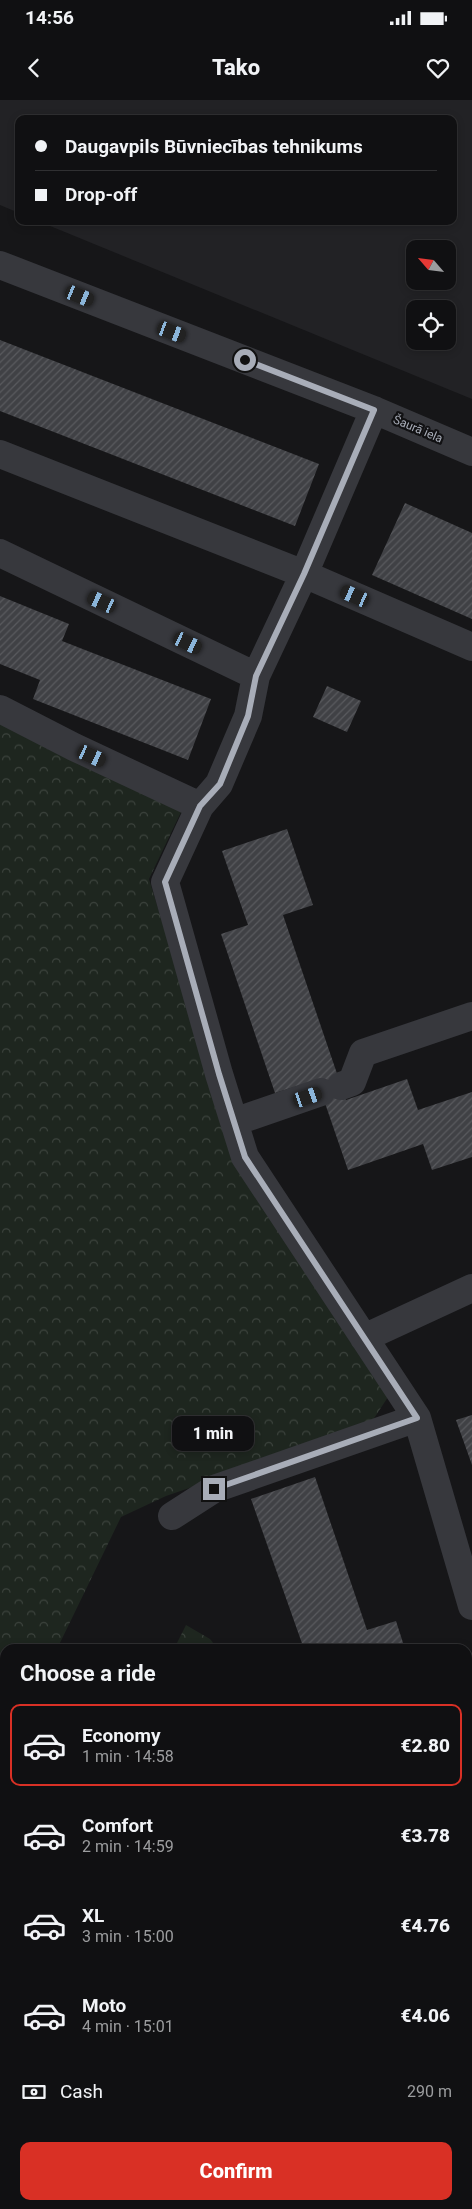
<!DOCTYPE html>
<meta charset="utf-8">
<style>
body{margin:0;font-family:Roboto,sans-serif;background:#1e1e20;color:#f1f3f6;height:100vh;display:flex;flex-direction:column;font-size:19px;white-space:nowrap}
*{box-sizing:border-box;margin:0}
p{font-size:16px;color:#9c9d9f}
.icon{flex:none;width:28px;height:28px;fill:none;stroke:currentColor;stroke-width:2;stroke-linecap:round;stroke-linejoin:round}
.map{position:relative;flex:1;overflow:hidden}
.details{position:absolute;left:0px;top:1544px;width:472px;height:566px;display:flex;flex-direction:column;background:#101012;border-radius:15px 15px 0 0;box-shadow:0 2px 8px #0003,0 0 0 1px #303032}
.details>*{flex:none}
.guide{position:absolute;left:15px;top:15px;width:442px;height:110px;border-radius:10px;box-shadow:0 2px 8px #0003,0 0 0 1px #303032;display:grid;align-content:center;height:110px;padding:0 20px;background:#101012}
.needle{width:32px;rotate:298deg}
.fabs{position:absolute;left:406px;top:140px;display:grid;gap:10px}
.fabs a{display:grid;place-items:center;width:50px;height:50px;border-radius:10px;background:#101012;box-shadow:0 2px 8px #0003,0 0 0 1px #303032;font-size:25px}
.end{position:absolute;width:22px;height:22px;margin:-11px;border:6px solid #a8adb8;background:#111;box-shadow:0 0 0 2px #111}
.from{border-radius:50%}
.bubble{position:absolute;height:35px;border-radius:10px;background:#101012;box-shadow:0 2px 8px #0003,0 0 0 1px #303032;font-size:16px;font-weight:800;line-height:35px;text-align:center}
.car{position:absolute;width:15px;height:30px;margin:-15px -8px;border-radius:6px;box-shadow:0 0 4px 1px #0007;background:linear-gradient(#222 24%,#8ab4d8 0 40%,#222 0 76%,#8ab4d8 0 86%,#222 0)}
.guide b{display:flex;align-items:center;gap:18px;height:48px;font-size:19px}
.guide b+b{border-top:1px solid #303032}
.guide i{width:12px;height:12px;background:#f1f3f6}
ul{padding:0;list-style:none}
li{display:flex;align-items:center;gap:15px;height:82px;margin:0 10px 8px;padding:0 10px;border:2px solid transparent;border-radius:10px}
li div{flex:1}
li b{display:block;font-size:19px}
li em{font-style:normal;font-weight:800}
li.selected{border-color:#d93025}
li>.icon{width:45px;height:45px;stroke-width:1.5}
h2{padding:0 20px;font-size:22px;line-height:60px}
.pay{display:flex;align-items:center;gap:12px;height:55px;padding:0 20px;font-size:19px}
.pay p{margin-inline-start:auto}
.cta{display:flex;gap:10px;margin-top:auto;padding:10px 20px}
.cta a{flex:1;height:58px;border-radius:10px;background:#d93025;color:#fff;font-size:20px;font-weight:800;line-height:58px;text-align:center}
.status{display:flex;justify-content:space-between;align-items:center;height:35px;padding:0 25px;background:#101012;direction:ltr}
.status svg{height:14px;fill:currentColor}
header{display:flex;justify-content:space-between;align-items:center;height:65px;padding:0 20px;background:#101012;font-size:22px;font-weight:800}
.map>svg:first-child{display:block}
.built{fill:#222225;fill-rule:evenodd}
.industrial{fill:url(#industrial-furrows)}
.park{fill:url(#park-crowns)}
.building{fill:url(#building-hatch)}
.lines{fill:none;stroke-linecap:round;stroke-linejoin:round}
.minor{stroke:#37383d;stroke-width:28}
.route{stroke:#a8adb8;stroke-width:6}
.labels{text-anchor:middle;stroke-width:4.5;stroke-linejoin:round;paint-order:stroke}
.street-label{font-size:12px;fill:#a8adb8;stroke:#111113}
</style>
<div class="status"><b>14:56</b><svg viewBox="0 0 49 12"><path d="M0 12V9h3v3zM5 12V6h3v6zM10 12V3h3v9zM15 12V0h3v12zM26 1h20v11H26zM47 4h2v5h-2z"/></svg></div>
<header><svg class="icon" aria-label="back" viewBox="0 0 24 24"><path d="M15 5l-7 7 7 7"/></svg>Tako<svg class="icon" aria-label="heart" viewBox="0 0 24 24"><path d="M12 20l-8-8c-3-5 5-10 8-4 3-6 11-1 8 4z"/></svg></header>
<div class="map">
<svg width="472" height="2109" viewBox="0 0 472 2109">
<defs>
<pattern id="industrial-furrows" width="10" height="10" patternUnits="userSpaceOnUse" patternTransform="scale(1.25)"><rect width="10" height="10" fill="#222225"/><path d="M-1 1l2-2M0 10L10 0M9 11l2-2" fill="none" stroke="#3f3f43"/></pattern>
<pattern id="park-crowns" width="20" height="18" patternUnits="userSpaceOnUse" patternTransform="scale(1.25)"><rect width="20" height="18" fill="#1e261f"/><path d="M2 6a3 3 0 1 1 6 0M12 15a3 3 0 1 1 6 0" fill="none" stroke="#3c433d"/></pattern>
<pattern id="building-hatch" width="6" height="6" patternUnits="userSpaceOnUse" patternTransform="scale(1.25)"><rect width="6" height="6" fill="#404145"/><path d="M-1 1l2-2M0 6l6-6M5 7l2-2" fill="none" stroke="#595a5e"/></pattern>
</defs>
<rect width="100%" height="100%" fill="#161618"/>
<!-- built -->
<path class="built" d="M0,0h472v299l-434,-178h416v-102h-435v94l-19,-8zM415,149h33v32h-33zM415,209h33v32h-33z"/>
<!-- industrial -->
<path class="industrial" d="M472,1954v155h-363v-4h359v-150z"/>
<!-- park -->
<path class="park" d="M0,622l181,90 -32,67 86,280 153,238 -19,29 -203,70 -45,21 -64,132h-52v556h100l-1,4h-104z
M186,1525l24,14 8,10h-44z"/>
<!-- building -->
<path class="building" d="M0,240l319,124 -24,62 -295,-115z
M405,403l67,30v86l-100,-44z
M0,496l69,28 -7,17 149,58 -23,61 -155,-61 7,-19 -40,-16z
M327,586l34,15 -14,31 -34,-15z
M287,729l26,76 -30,10 63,185 61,-21 11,31 54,-18v65l-40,13 -9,-26 -75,26 -31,-90 -42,13 -54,-159 27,-9 -26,-74z
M472,1315v50l-16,-45z
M315,1377l52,153 29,-9 9,28h-70l-1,-2 -30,2 -53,-150z
M472,2007v40l-4,2v-40z
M155,2105h126v1l-12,3h-126z"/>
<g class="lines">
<!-- minor -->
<path class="minor" d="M0,165l374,145 98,42
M374,310l-70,164 -48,102 -8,40 -29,68 -19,22 -35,76 54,192 26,83 172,261 55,188
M0,354l304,120 168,73
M0,453l256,123
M0,609l74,38 126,59
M341,986l11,-4 11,-29 109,-37
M234,1022l87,-30
M364,1238l108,-50
M172,1416l42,-27 203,-71
M468,1931l4,-2
M468,2082l4,-1
M376,2109l14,-4"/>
</g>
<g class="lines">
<!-- route -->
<path class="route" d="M214,1389l203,-71 -172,-261 -26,-83 -54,-192 35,-76 20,-22 28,-68 8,-40 48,-102 70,-164 -129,-50"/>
</g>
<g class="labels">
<!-- street labels -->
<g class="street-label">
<text transform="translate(418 329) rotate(23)" y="4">Šaurā iela</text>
</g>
</g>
</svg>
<div class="fabs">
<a><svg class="needle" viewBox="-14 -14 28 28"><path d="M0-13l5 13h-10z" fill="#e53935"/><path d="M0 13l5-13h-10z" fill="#9c9d9f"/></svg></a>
<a><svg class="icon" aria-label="locate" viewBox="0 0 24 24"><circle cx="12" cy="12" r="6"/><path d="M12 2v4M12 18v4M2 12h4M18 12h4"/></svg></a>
</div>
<i class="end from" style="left:245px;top:260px"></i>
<i class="end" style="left:214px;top:1389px"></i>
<div class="bubble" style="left:172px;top:1316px;width:82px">1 min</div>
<i class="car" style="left:80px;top:196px;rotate:112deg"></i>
<i class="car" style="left:172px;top:232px;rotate:111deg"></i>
<i class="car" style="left:355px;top:496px;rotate:294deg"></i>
<i class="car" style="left:102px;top:502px;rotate:295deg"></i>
<i class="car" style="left:188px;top:543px;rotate:116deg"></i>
<i class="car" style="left:92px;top:656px;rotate:115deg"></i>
<i class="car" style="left:308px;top:997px;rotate:71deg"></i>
<div class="guide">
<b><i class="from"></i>Daugavpils Būvniecības tehnikums</b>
<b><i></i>Drop-off</b>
</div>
<section class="details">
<h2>Choose a ride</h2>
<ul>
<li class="selected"><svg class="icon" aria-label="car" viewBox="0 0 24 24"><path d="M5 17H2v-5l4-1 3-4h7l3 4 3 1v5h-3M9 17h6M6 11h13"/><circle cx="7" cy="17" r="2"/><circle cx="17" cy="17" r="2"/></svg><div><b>Economy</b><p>1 min · 14:58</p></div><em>€2.80</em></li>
<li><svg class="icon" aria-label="car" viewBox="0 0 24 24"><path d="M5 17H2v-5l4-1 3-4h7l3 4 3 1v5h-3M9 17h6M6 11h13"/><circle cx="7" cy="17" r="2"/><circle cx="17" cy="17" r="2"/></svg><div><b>Comfort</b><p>2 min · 14:59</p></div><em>€3.78</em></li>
<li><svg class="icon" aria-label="car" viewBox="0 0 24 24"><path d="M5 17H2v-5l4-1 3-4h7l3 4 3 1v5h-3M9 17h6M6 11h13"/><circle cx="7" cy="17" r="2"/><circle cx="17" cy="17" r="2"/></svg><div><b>XL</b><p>3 min · 15:00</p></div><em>€4.76</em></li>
<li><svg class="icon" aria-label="car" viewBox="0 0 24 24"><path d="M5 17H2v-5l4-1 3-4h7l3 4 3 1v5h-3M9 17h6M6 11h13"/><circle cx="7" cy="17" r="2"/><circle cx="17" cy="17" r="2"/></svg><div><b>Moto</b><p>4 min · 15:01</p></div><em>€4.06</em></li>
</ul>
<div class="pay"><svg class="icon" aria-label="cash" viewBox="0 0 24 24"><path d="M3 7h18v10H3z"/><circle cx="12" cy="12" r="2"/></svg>Cash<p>290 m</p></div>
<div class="cta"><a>Confirm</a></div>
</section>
</div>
